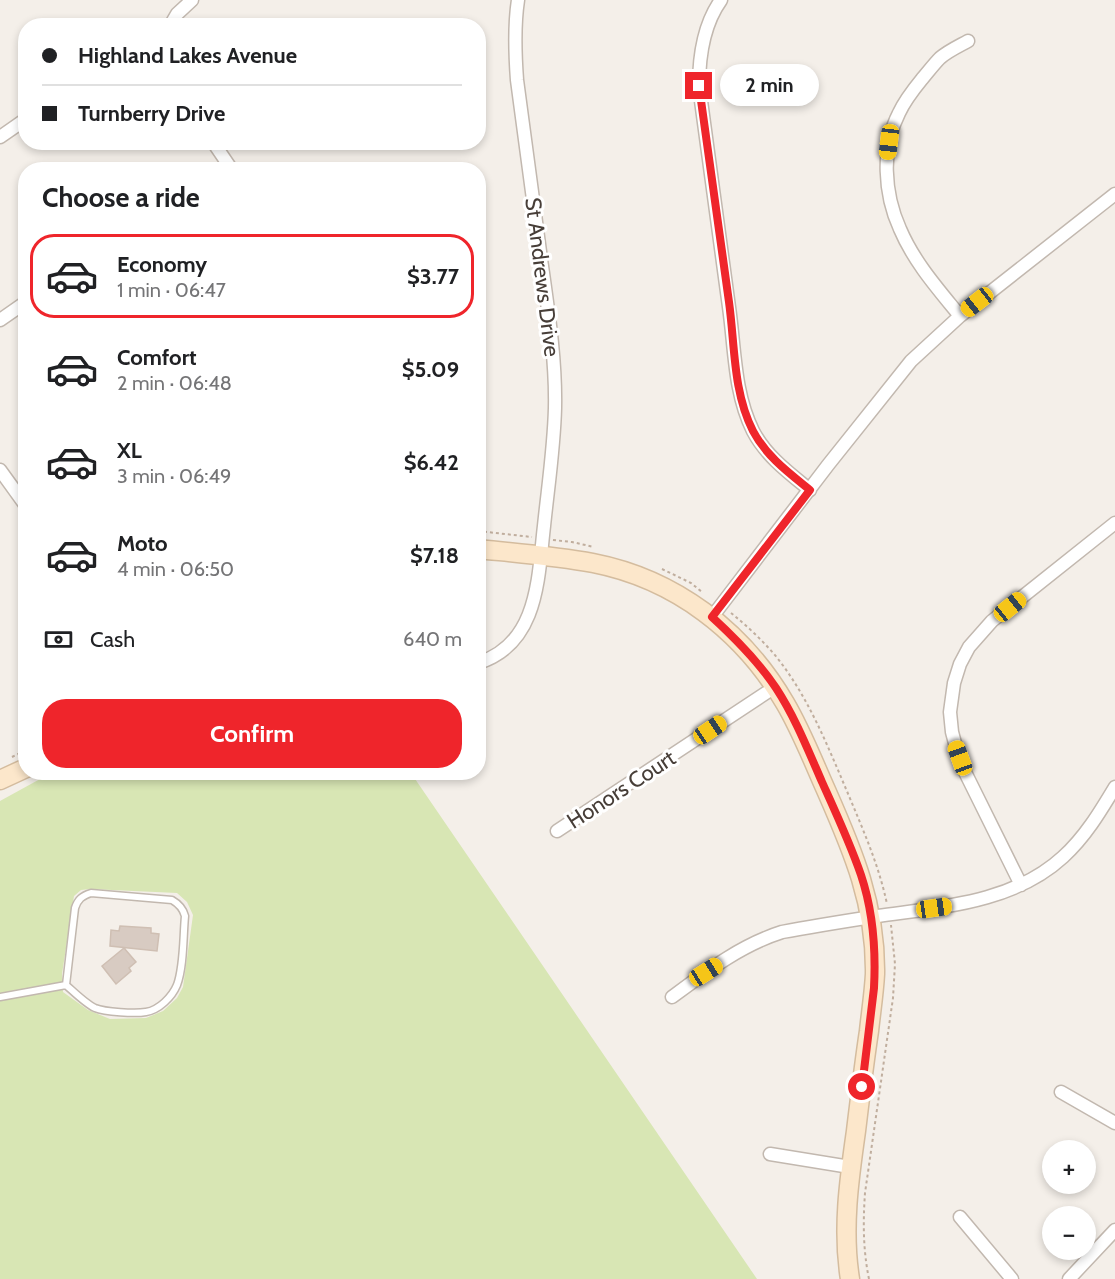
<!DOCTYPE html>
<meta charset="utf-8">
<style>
body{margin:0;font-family:Cabin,sans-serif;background:#f2f2f2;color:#202124;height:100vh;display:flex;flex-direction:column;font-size:22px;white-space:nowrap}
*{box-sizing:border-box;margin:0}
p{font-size:20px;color:#757577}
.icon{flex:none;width:33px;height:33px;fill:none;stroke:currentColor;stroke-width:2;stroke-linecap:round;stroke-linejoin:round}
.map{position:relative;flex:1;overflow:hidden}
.drawer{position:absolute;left:18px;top:162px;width:468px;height:618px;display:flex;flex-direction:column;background:#fff;border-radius:24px;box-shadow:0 3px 9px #0003}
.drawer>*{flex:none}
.guide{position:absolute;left:18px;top:18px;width:468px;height:132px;border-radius:24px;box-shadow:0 3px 9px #0003;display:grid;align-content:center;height:132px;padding:0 24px;background:#fff}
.controls{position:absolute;left:1042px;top:1140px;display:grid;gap:12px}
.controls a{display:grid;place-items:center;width:54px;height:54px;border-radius:50%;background:#fff;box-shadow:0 3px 9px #0003;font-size:30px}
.end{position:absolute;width:27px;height:27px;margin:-14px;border:8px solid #ef252b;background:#fff;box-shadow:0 0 0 3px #fff}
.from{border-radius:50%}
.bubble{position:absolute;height:42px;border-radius:21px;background:#fff;box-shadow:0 3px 9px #0003;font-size:20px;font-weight:700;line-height:42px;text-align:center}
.car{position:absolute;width:18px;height:36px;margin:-18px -9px;border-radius:8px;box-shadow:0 0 4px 2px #0007;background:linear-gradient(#f5c518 24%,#345 0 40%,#f5c518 0 76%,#345 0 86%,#f5c518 0)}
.guide b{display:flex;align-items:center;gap:21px;height:57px;font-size:22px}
.guide b+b{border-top:2px solid #e0e0e0}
.guide i{width:15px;height:15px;background:#202124}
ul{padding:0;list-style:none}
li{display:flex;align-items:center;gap:18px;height:84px;margin:0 12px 9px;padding:0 12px;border:3px solid transparent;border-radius:24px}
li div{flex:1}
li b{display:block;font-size:22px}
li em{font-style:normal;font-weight:700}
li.on{border-color:#ef252b}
li>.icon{width:54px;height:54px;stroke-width:1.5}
h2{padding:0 24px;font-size:27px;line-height:72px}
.pay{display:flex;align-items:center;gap:15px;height:66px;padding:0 24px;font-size:22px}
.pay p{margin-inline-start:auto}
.primary-button{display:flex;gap:12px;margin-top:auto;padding:12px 24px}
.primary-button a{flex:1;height:69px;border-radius:24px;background:#ef252b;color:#fff;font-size:24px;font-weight:700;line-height:69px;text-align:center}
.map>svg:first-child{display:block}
.green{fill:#d8e6b4;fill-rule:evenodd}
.building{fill:#d8cbc2;stroke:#cfbfb3;stroke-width:1.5}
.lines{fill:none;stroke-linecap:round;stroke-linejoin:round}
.lane-casing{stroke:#c2b8af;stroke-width:9}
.street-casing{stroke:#c2b8af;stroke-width:15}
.secondary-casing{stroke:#d4bc9e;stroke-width:21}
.path{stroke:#c0ae9e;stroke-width:2;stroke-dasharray:3 3;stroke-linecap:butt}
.lane{stroke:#fff;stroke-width:6}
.street{stroke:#fff;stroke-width:12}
.secondary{stroke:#fce7cb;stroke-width:18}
.route{stroke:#ef252b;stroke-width:8}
.labels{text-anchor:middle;stroke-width:6;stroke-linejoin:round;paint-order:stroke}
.street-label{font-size:22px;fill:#473e38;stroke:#fff}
</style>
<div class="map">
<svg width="1115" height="1279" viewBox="0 0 1115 1279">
<rect width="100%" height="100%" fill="#f4efe9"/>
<!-- green -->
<path class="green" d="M51,773h360l346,506h-757v-478zM90,889l87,4 10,9 6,13 -10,72 -6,11 -14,13 -17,7 -36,1 -22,-9 -25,-18 -1,-18 12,-78 7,-6z"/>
<!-- building -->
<path class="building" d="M120,926l31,2v5l8,1 -2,17 -47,-5 1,-16 8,1z
M124,948l12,14 -7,6 2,3 -15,13 -14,-18z"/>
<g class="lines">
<!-- lane casing -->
<g class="lane-casing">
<path id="lane" d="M0,997l66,-12c8,7 20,19 29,23 10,4 40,6 51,4 13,-2 26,-15 31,-27 7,-19 6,-48 8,-69 -2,-8 -6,-12 -13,-16l-81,-7c-9,3 -13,6 -16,15l-9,77"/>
</g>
<!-- street casing -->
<g class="street-casing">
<path id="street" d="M721,0c-18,25 -22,56 -22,86 10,74 20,147 30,221 6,42 5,86 24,124 13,25 36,42 57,59
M170,26l7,-12 15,-14
M0,137l26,-18
M213,142l19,28
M960,316c-22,-27 -46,-54 -60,-87 -16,-35 -19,-81 -1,-116 6,-13 14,-23 23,-34 6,-7 12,-15 18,-21 8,-7 19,-12 28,-17
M0,320l26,-18
M0,470l26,36
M712,617l116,-152 83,-104 49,-45 155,-122
M478,663c61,-19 60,-86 66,-137 4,-39 10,-78 11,-118 1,-49 -7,-99 -14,-149 -8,-59 -16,-119 -24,-179 -2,-27 -3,-54 1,-80
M557,831l218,-144
M1021,885l-57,-115 -8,-23 -4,-15 -2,-20 4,-29 6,-19 9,-17 23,-26 123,-98
M672,997c35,-26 69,-52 110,-65 32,-6 64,-11 96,-16 63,-9 135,-13 185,-59 22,-20 37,-45 52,-70
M1061,1092l54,31
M770,1154l80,13
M960,1217l52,62
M1069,1279l46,-49"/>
</g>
<!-- secondary casing -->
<g class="secondary-casing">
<path id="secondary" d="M478,549c39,4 77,7 115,14 82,16 150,68 192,140 16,27 28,58 41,87 27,61 50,115 49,184 -1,19 -4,38 -6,57 -5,33 -9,67 -13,100 -7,49 -14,99 -6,148
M0,780l26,-12"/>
</g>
<!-- path -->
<path class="path" d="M478,531l54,6
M553,540l19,2 22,5
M662,569l29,14 11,9
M731,613c15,12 30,26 43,41 34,41 54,93 75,142 15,36 30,70 38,108
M12,757l14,-7
M869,1279c-6,-29 -6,-57 -4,-86l28,-195 2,-34 -4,-39"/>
<!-- lane -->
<use href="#lane" class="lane"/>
<!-- street -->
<use href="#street" class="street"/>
<!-- secondary -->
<use href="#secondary" class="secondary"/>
</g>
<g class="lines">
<!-- route -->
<path class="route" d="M699,86c10,72 20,144 30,216 6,44 4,90 24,129 13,25 36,42 57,59l-98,127c24,22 46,44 64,71 19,29 32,62 46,94 14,31 28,61 39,93 12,36 15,75 13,113l-12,99"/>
</g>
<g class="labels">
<!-- street labels -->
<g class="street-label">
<text transform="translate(543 277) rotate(83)" y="8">St Andrews Drive</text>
<text transform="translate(621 789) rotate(-33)" y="8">Honors Court</text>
</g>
</g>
</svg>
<div class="controls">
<a>+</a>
<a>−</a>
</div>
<i class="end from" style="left:862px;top:1087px"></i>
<i class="end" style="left:699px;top:86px"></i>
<div class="bubble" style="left:720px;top:64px;width:99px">2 min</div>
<i class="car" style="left:889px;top:142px;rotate:187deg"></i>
<i class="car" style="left:977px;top:302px;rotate:232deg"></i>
<i class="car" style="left:1010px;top:607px;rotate:51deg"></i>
<i class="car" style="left:710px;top:730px;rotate:56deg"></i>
<i class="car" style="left:960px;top:758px;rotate:340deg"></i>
<i class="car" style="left:934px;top:908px;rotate:82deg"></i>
<i class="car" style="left:706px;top:972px;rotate:58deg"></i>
<div class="guide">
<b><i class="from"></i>Highland Lakes Avenue</b>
<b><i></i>Turnberry Drive</b>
</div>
<section class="drawer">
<h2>Choose a ride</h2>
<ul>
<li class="on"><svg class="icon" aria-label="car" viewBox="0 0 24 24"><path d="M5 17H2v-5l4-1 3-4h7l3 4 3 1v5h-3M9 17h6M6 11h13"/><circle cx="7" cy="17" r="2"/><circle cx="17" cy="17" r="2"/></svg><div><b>Economy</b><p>1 min · 06:47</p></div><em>$3.77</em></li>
<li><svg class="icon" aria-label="car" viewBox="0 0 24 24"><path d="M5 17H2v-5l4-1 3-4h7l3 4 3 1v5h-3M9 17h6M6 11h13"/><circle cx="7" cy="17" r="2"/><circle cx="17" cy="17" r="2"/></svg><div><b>Comfort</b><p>2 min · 06:48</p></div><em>$5.09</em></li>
<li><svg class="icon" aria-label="car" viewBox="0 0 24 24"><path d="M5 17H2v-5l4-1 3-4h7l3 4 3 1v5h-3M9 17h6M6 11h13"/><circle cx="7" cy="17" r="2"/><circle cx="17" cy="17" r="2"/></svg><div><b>XL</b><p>3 min · 06:49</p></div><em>$6.42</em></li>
<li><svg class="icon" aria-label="car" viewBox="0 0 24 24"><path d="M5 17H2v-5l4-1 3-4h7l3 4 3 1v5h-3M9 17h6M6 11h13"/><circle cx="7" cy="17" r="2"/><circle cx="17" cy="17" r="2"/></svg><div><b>Moto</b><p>4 min · 06:50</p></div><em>$7.18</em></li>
</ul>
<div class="pay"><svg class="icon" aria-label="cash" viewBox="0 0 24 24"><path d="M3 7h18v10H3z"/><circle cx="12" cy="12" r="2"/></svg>Cash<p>640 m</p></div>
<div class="primary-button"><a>Confirm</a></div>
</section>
</div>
